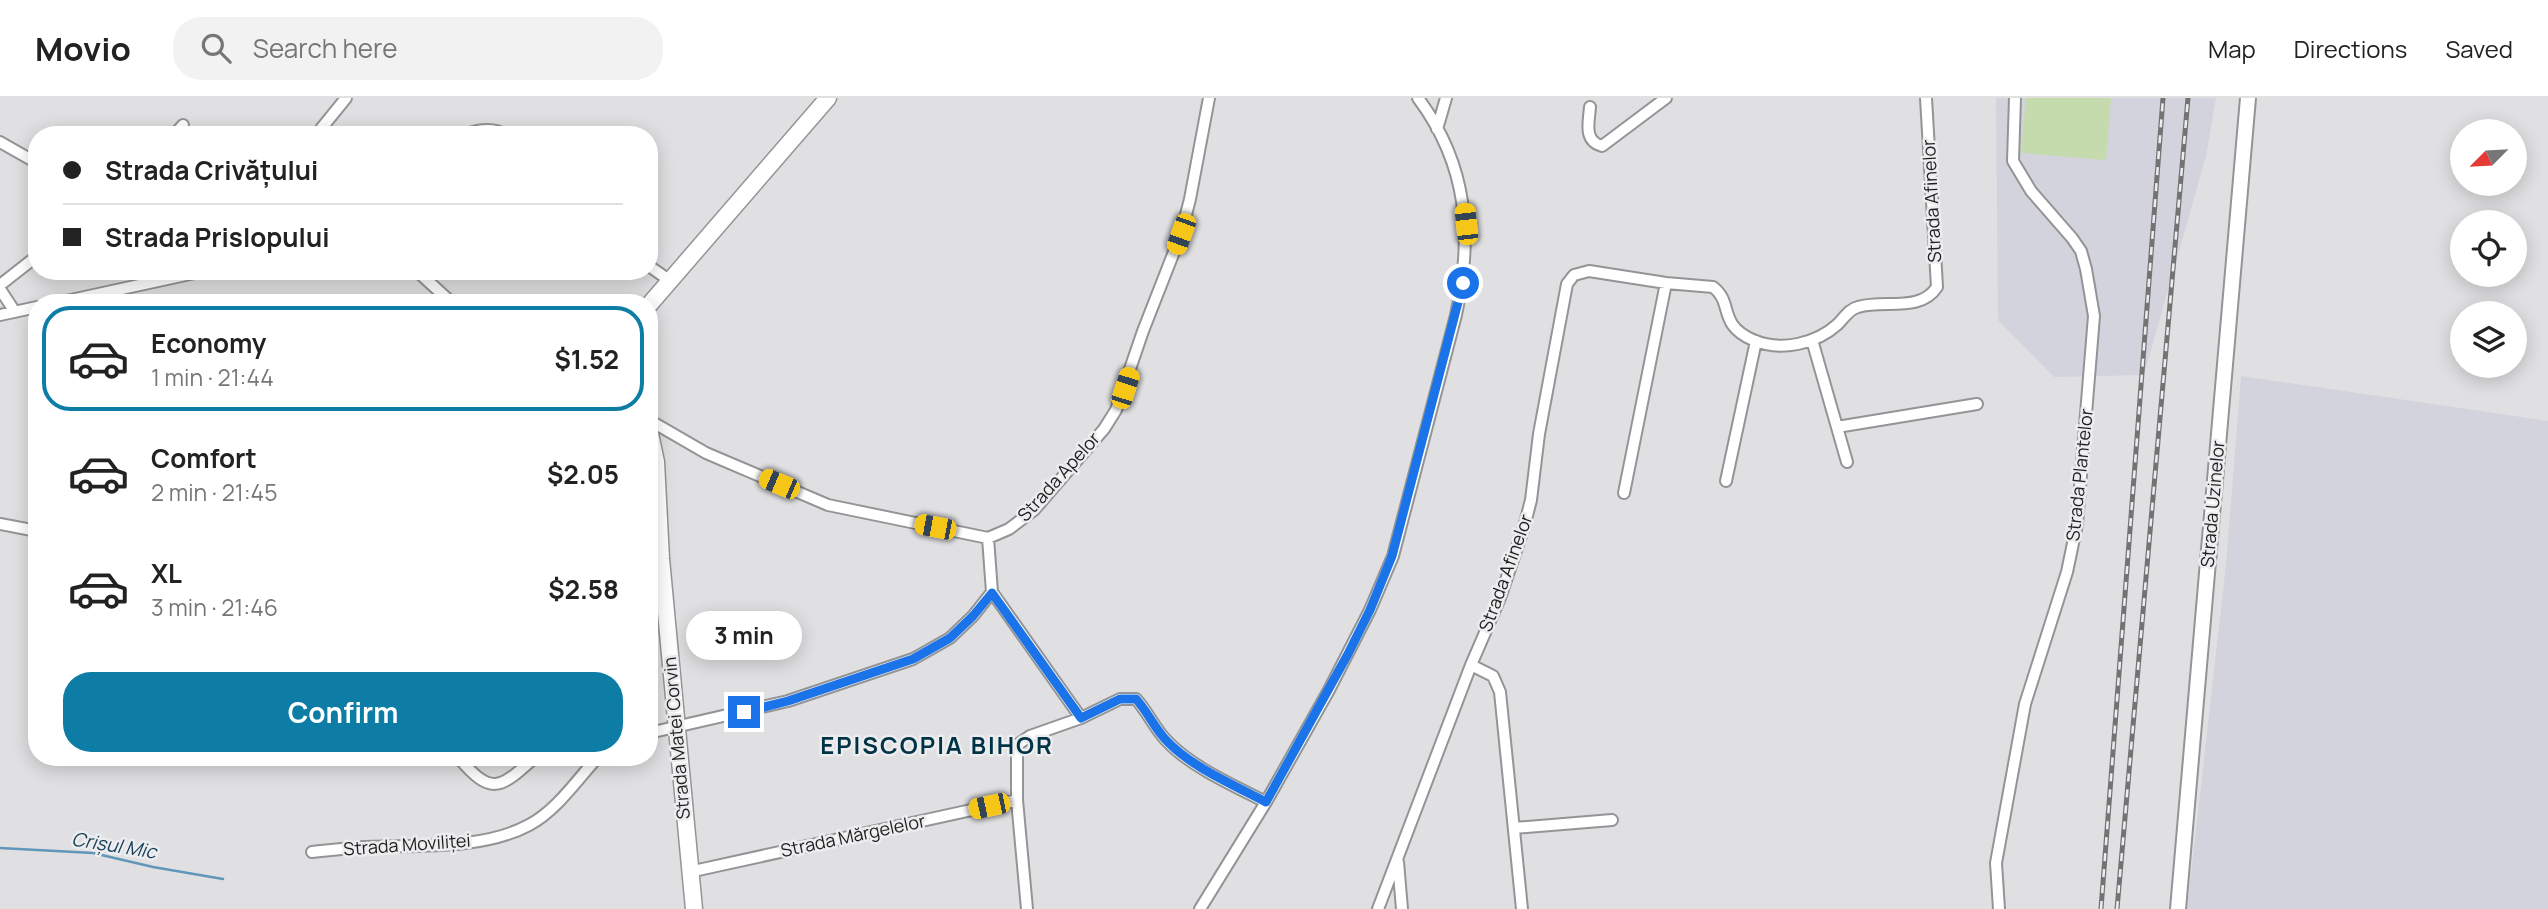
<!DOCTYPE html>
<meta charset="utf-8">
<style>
body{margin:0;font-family:Manrope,sans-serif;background:#f2f2f2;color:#222;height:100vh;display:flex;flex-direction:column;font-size:26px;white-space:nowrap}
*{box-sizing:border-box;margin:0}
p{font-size:23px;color:#767676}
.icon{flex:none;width:38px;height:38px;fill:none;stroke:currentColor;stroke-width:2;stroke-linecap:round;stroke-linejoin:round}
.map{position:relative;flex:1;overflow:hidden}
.sheet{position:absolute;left:28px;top:196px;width:630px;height:472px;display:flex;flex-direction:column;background:#fff;border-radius:28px;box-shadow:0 4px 18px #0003}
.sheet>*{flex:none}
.banner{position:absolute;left:28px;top:28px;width:630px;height:154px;border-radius:28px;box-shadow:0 4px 18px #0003;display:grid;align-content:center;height:154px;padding:0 35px;background:#fff}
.needle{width:46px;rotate:246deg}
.controls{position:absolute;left:2450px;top:21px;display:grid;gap:14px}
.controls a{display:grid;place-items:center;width:77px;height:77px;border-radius:50%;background:#fff;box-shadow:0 4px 18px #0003;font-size:35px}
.end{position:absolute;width:32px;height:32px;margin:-16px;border:9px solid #1a73e8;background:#fff;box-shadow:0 0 0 4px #fff}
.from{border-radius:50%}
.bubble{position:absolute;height:49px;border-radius:24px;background:#fff;box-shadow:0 4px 18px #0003;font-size:23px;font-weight:700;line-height:49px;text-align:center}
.car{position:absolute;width:21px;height:42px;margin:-21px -10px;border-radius:9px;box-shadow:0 0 5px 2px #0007;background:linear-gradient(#f5c518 24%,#345 0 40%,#f5c518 0 76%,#345 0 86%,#f5c518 0)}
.banner b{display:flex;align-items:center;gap:24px;height:66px;font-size:26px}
.banner b+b{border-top:2px solid #e0e0e0}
.banner i{width:18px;height:18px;background:#222}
ul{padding:12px 0 0;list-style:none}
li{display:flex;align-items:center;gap:21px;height:105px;margin:0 14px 10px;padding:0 21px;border:4px solid transparent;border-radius:28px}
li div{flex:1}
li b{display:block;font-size:26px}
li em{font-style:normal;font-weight:700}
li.selected{border-color:#0d7da6}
li>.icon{width:63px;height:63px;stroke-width:1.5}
.primary-button{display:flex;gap:14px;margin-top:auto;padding:14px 35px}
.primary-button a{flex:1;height:80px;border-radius:28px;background:#0d7da6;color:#fff;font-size:28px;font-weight:700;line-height:80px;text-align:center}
header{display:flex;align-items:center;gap:42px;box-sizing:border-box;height:98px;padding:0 35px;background:#fff;border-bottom:2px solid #e0e0e0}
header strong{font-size:33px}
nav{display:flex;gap:38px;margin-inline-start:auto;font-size:24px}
.search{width:490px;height:63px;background:#f2f2f2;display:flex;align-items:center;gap:18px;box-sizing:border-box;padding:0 24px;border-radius:28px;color:#767676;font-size:26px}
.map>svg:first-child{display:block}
.built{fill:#d2d3dc}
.green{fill:#c5daad}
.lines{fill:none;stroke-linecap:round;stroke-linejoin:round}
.stream{stroke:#6096b8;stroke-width:2.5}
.street-casing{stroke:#939495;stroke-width:14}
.secondary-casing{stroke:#939495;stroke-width:18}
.primary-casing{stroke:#939495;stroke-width:19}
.street{stroke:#fff;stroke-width:10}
.secondary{stroke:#fff;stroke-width:14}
.primary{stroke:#fff;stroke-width:16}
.rail-casing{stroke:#737374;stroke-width:5}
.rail{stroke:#ededef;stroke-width:2.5;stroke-dasharray:8;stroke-linecap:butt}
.route{stroke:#1a73e8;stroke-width:9}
.labels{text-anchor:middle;stroke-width:5;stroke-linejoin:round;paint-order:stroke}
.street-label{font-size:18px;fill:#1f1f20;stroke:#ededef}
.water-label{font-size:19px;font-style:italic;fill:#123e57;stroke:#ededef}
.district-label{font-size:24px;font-weight:bold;letter-spacing:2px;fill:#003346;stroke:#ededef}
</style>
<header>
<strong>Movio</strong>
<div class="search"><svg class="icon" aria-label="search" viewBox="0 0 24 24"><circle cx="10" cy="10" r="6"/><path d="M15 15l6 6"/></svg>Search here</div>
<nav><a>Map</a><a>Directions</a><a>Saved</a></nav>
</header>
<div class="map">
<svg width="2548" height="811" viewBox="0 0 2548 811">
<rect width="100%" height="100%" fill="#e0e0e2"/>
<!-- built -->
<path class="built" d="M1996,0h220l-10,58 -62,219 -90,2 -56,-57z
M2241,278l307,45v488h-361l39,-344z"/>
<!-- green -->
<path class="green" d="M2026,0h85l-5,62 -85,-7z"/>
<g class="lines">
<!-- stream -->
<path class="stream" d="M0,750l93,5 60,14 70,12"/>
<!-- street casing -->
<g class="street-casing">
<path id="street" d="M1590,9c-1,15 -7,34 12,39l64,-48
M1437,31l9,-31
M174,37l9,-10
M316,37l30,-37
M464,37c13,-5 29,-8 42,0
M0,44l37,21
M649,168l20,14
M417,173l35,32
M0,187l37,-29
M0,191l15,23
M57,205l147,-32
M0,217l37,-8
M1812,242l35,122
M649,322l57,33 122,52 160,33 21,-9 25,-19 70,-81 12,-19 27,-79 38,-97 9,-35 19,-101
M1837,329l140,-23
M1726,383l30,-140
M1624,395l42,-210
M0,426l37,7
M992,494l89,126
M649,510l17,-4
M1471,567l22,11 7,16 22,217
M649,635l139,-32 125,-42 37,-21 23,-22 19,-24 -4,-54
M459,660c32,38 41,31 75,0
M1514,730l98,-8
M312,754c18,-2 36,-4 54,-5 51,-2 117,3 163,-22 27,-14 48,-45 68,-67
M1398,764l4,47
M689,774l328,-72
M1027,811l-10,-109v-55l13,-9 51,-18 39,-19h16c11,12 18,28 29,40 24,27 69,47 101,63
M1200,811l66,-107 63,-112 41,-80 23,-54 63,-241c17,-79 12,-150 -38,-217
M1378,811l93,-244 29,-67 24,-71 7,-27 8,-66 28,-150 7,-9 15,-4 77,12 47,4c21,16 4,37 40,53 28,12 63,4 85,-16 6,-6 11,-15 20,-17 26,-8 62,6 79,-20l-11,-189
M1999,811l-3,-46 29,-159 42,-132 10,-48 17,-208 -8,-47 -5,-18 -9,-13 -41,-47 -18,-30 2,-63"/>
</g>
<!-- secondary casing -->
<g class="secondary-casing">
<path id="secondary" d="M2178,811l70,-811"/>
</g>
<!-- primary casing -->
<g class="primary-casing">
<path id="primary" d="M649,207l179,-207
M649,331l7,33 5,97 33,350"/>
</g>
<!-- street -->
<use href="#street" class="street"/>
<!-- secondary -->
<use href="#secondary" class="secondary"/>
<!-- primary -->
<use href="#primary" class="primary"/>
<!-- rail casing -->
<g class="rail-casing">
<path id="rail" d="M2101,811l62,-811
M2117,811l71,-811"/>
</g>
<!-- rail -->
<use href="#rail" class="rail"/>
</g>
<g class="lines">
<!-- route -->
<path class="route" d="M744,614l44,-11 125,-42 37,-21 23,-22 19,-23 89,125 39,-19h16c11,12 18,28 29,40 24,27 69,46 101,63l82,-148 22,-44 22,-54 71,-273"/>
</g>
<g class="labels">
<!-- street labels -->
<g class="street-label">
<text transform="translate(1932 103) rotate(-93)" y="6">Strada Afinelor</text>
<text transform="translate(2080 377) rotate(-84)" y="6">Strada Plantelor</text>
<text transform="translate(1059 379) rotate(-48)" y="6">Strada Apelor</text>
<text transform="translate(2213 406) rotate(-85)" y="6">Strada Uzinelor</text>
<text transform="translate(1506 475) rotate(-70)" y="6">Strada Afinelor</text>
<text transform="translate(677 640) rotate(-95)" y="6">Strada Matei Corvin</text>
<text transform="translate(853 738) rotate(-12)" y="6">Strada Mărgelelor</text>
<text transform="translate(407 747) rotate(-4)" y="6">Strada Moviliței</text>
</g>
<!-- water labels -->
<g class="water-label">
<text transform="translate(114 747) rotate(9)" y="7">Crișul Mic</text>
</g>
<!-- district labels -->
<g class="district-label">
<text x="937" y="656">EPISCOPIA BIHOR</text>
</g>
</g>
</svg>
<div class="controls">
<a><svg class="needle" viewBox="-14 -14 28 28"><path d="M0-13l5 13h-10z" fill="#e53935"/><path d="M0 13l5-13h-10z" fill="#767676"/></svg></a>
<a><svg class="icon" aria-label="locate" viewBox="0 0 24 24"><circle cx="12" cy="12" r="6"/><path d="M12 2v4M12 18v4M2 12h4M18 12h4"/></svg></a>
<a><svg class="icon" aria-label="layers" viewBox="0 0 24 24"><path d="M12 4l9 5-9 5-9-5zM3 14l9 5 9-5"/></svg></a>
</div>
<i class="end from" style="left:1463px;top:185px"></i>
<i class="end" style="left:744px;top:614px"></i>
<div class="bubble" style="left:686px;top:513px;width:116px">3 min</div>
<i class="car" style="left:1466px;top:126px;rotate:354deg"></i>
<i class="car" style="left:1181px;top:136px;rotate:200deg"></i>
<i class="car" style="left:1125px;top:290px;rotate:18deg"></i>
<i class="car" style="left:779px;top:386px;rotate:293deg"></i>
<i class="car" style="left:935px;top:429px;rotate:281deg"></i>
<i class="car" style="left:989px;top:708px;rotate:258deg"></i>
<div class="banner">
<b><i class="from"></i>Strada Crivățului</b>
<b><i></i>Strada Prislopului</b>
</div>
<section class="sheet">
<ul>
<li class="selected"><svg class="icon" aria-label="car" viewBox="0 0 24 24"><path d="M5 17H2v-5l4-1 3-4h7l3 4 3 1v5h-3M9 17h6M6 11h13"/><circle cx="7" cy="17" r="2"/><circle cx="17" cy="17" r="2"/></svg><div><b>Economy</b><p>1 min · 21:44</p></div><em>$1.52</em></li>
<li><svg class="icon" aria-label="car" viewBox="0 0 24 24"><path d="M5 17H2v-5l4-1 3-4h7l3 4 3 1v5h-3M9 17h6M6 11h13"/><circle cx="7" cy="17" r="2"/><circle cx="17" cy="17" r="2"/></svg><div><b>Comfort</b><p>2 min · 21:45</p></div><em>$2.05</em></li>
<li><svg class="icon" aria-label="car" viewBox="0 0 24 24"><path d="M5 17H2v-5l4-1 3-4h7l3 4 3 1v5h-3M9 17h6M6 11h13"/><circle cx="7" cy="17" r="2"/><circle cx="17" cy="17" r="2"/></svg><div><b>XL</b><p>3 min · 21:46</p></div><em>$2.58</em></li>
</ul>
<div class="primary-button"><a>Confirm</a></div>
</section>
</div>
